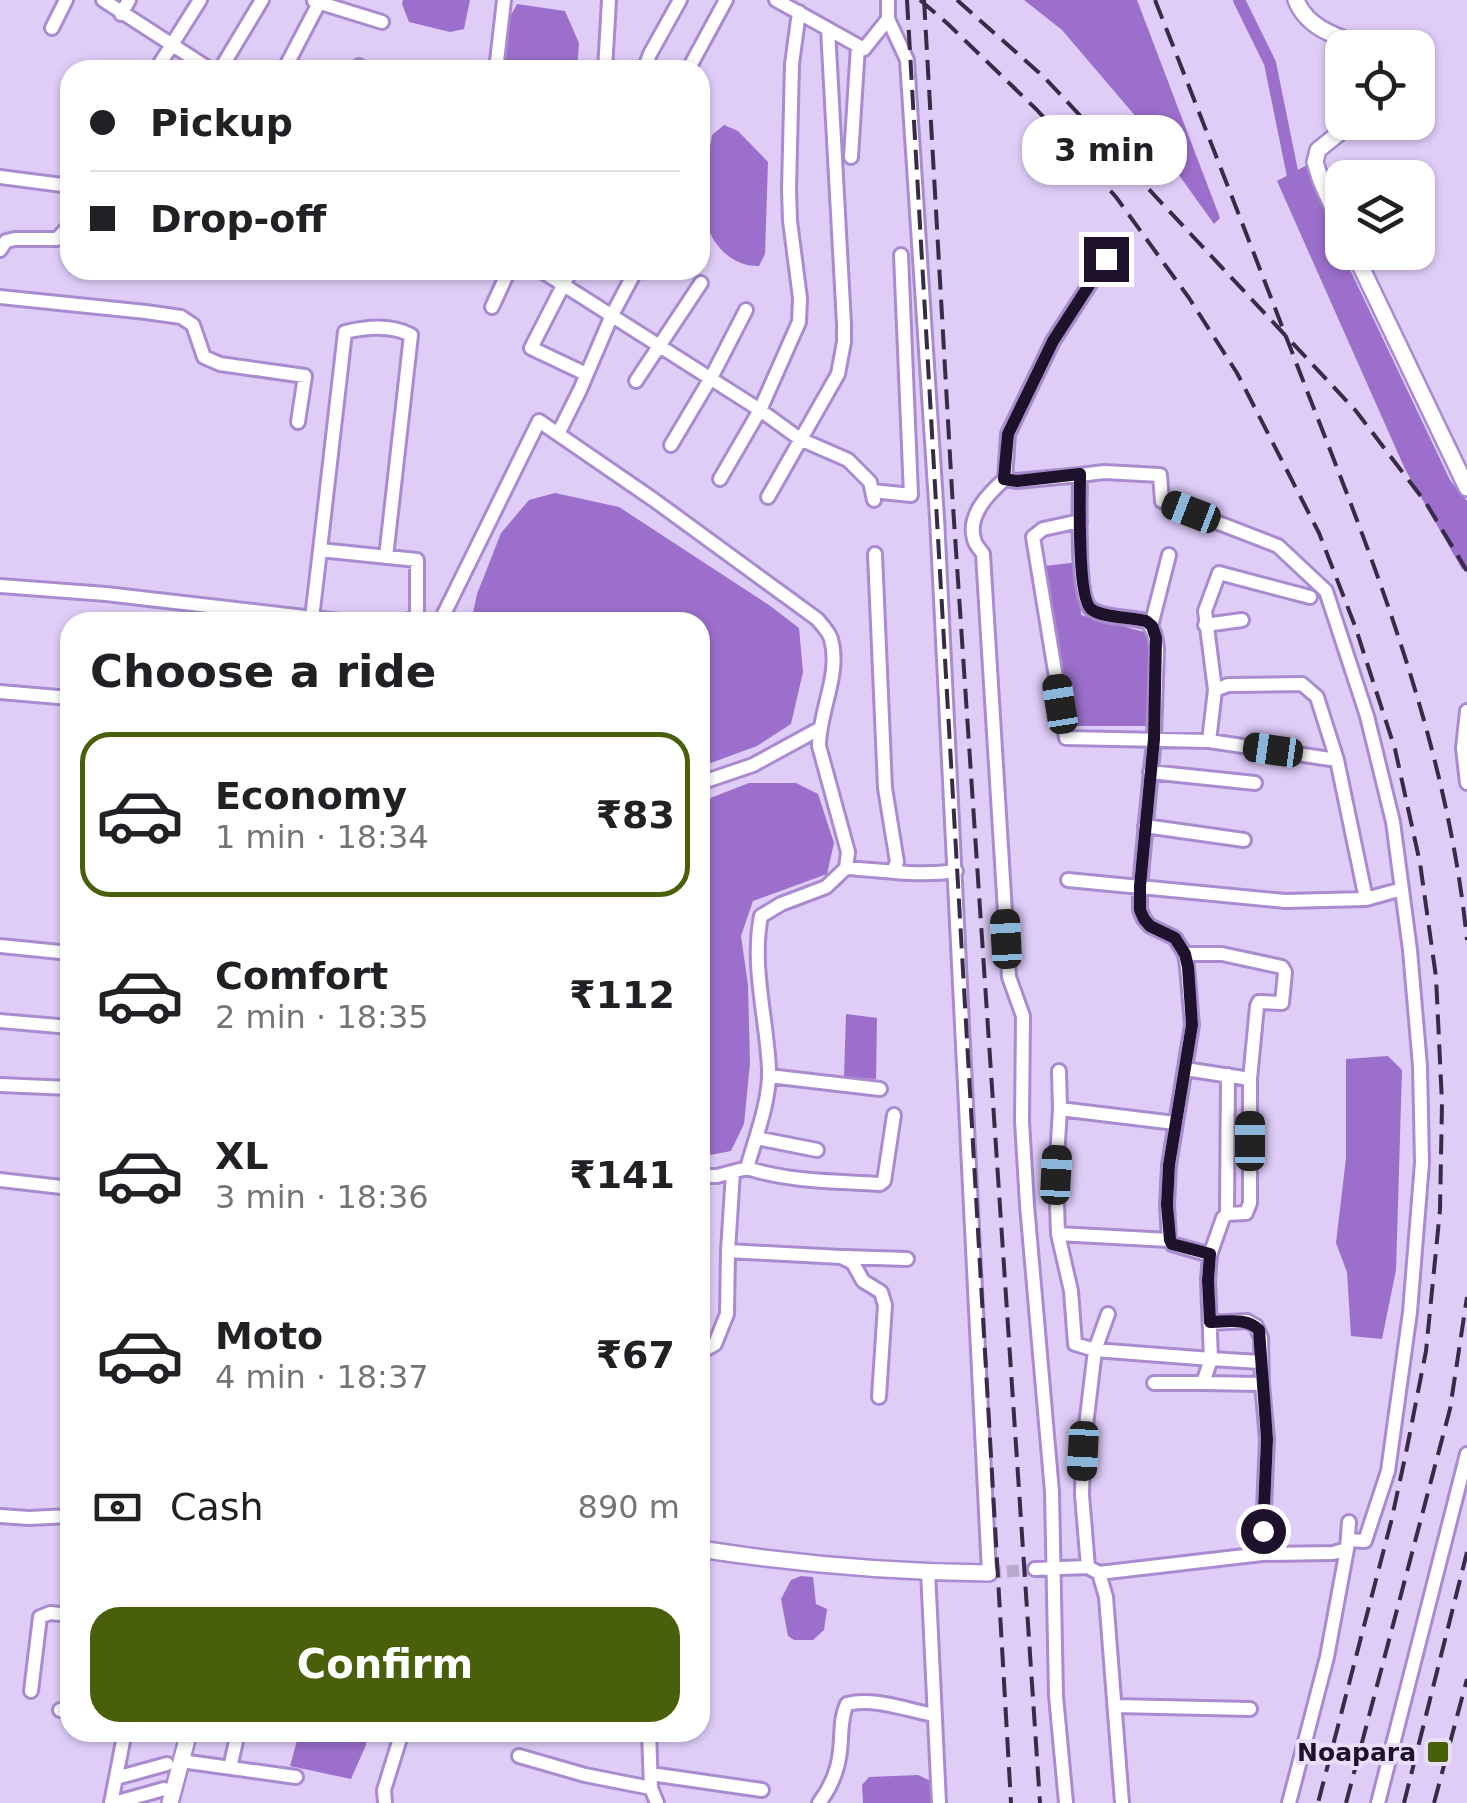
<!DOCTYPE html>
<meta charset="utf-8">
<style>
body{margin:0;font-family:"DejaVu Sans",sans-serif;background:#f2f2f2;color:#202124;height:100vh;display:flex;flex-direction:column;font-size:38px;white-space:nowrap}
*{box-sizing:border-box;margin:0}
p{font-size:32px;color:#757577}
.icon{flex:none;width:55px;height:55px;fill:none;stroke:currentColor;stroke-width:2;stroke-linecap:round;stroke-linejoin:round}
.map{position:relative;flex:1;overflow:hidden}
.panel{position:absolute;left:60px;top:612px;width:650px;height:1130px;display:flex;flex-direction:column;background:#fff;border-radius:30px;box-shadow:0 2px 8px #0004}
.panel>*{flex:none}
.hud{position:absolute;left:60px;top:60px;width:650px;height:220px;border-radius:30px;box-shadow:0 2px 8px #0004;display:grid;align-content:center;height:220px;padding:0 30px;background:#fff}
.tools{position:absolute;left:1325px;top:30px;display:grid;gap:20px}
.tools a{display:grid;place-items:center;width:110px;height:110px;border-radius:20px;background:#fff;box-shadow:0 2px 8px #0004;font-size:50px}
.end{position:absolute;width:45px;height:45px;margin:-22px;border:12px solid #1d112b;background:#fff;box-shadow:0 0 0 5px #fff}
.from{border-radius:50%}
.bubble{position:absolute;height:70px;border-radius:30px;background:#fff;box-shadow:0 2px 8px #0004;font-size:32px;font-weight:700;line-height:70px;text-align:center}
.car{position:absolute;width:30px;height:60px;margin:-30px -15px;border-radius:12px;box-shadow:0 0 8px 2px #0007;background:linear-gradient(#222 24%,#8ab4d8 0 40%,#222 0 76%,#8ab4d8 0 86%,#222 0)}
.hud b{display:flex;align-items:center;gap:35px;height:95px;font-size:38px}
.hud b+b{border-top:2px solid #e0e0e0}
.hud i{width:25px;height:25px;background:#202124}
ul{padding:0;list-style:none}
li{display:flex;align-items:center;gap:30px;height:165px;margin:0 20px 15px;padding:0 10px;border:5px solid transparent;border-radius:30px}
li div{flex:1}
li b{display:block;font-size:38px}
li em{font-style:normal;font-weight:700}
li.current{border-color:#495f0a}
li>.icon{width:90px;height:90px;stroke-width:1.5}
h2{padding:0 30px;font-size:45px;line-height:120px}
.pay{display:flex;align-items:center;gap:25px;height:110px;padding:0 30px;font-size:38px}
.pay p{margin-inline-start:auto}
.primary-button{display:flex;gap:20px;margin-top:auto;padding:20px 30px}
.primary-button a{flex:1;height:115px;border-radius:30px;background:#495f0a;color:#fff;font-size:40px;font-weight:700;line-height:115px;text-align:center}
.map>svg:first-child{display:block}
.water{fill:#9b6fcb}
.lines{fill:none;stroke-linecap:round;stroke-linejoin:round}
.canal{stroke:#9b6fcb;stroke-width:12}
.minor-tunnel{stroke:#b8a7cf;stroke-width:12;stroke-dasharray:12 6;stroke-linecap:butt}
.minor-casing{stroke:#aa8bcf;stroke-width:18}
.tertiary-casing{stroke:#aa8bcf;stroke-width:20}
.minor{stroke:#fff;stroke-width:12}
.tertiary{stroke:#fff;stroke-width:15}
.rail{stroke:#372b47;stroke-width:4;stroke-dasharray:20 10;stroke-linecap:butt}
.route{stroke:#1d112b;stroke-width:12}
.poi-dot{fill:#495f0a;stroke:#e9ddfa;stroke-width:4}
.labels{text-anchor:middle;stroke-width:8;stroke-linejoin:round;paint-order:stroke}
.poi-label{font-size:25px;font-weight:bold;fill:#1d112b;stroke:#e9ddfa;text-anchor:end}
</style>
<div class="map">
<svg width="1467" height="1803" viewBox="0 0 1467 1803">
<rect width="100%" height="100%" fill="#dfcdf8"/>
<!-- water -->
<path class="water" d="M403,0h67l-6,29 -14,3 -41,-10 -7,-18z
M1024,0h113l83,218 -6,6 -71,-99 -81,-95z
M517,4l48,7 14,32 -2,27h-75l4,-46z
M724,125l14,6 30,31 -3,92 -6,12c-35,1 -57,-35 -57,-67 0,-21 7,-44 10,-64z
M1307,165l27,71 116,244 17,21v70l-5,-2 -57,-100 -128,-288z
M555,493l64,14 150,98 30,23 4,44 -12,52 -34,22 -57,21v-145h-229l6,-28 24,-61 28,-33z
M1079,562l2,53 74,20 1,91h-89l-22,-160z
M749,783h47l22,11 16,49 -7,31 -74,27 -12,35 7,49 2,78 -6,61 -13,27 -31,6v-355z
M846,1014l31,4 -1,61 -32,-2z
M1388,1056l14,14 -6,200 -14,69 -31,-3 -4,-64 -11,-29 10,-85v-99z
M801,1576l12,1 3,27 11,5 -3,21 -11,10h-19l-6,-4 -7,-37 10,-19z
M299,1733h67v12l-15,34 -61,-13z
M918,1775l17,8 1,20h-73l-1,-18 7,-8z"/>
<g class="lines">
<!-- canal -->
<path class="canal" d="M1239,0l31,63 25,123"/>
<!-- minor-tunnel -->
<path class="minor-tunnel" d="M989,1573l46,-4"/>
<!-- minor casing -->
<g class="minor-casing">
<path id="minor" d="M103,0l108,70
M776,0l88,49 24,-30 19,41 30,458 52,1055
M314,1l68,21
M121,14l8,-14
M888,19v-19
M52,28l14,-28
M359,66l7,4
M156,70l44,-70
M220,70l42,-70
M284,70l35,-67
M496,70l8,-70
M605,70l4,-70
M644,70l6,-16 30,-54
M688,70l38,-70
M851,157l7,-111
M0,177l70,9
M0,250l6,-9 9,-2h42l12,-13 1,-15
M540,270l220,140 40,29 48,21 22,22 4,18
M571,270l-40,78 55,26
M0,297l146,15 35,5 12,8 11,32 16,7 85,12 -7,46
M492,307l17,-37
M636,381l65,-98
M558,434l22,-44 32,-75 24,-45
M671,445l41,-69 34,-66
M1080,475l24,-3 56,3 2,26 116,45 48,45 41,125 26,106 17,128 10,116 2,97 -12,149 -22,159 -23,70 -16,-1
M720,479l40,-69 39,-88 1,-24 -10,-77 -1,-32 3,-125 7,-52
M1005,479c-16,14 -38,36 -31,60 1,6 6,10 9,15l26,423 14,39 -1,105 5,84 25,287 4,204 10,107
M872,491l39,4 -10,-240
M768,497l70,-123 6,-32v-18l-16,-295
M1080,521l-37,8 -10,8 33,201 143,3 128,19
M875,554l10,234 12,74 -4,9
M386,557l25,-222c-21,-11 -45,-8 -66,-3l-25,218 97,10v56l-12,6
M0,586l106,8 242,28
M312,618l8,-68
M440,622l99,-201 115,79 163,119c5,6 12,13 14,20 10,35 -12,72 -12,107l29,106 -2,16 -20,19 -45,17 -20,12c-10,51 6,103 8,154 1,31 -14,69 -22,98l-30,8h-17
M1205,625l37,-5
M1151,626l18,-71
M1215,690l-10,-79 14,-38 91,24
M0,692l70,6
M1467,711l-4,37 4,35
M1209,741l6,-51 13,-5 74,-1 15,13 20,63 29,139 36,-10
M1150,772l105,11
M700,783l53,-18 66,-36
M1145,826l99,14
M846,868c38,2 72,9 110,3
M1068,880l217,21 81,-2
M0,946l70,7
M1185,954h37l60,13 3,5 -3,31 -23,-1 -2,4 -7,73
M0,1021l70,6
M1185,1069l65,10v124l-4,10 -19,1 -4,4 -13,37
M1059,1071l1,38 115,14
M769,1076l111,13
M0,1085l70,3
M1060,1109l-4,66 2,59 13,57 4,53 20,6 116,9 -3,-79 2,-25 -38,-11 -3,-4 -2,-35 2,-40 23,-140 -5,-58 -2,-13 -10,-16 -25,-12 -6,-7 -4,-9v-24l14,-147 3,-90c-1,-11 -3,-21 -11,-28 -15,-4 -44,-3 -55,-12 -15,-12 -11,-111 -11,-134l-63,6 -12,-2 3,-45 45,-93 53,-82
M756,1138l61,12
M747,1168c43,14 88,13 133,16l4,-3 10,-66
M733,1172l-5,79 113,6 12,6 10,18 18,11 4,13 -6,92
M0,1180l70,8
M1227,1214l1,-139
M1058,1234l111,6
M844,1257l63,2
M1210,1323l37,-2 9,5 5,12 1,46
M700,1351v49
M701,1352l14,-8 12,-30 1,-63
M1154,1383h49l8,-24 49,3
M1203,1383l59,1 5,55 -5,115
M0,1516l29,2 41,-2
M1088,1567l-6,-72 1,-44 12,-101 13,-36
M1035,1569l53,-2 11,6 163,-19 71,-1 14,-4 2,-27
M928,1571l11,232
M1099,1573l7,24 16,206
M31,1691l9,-74 10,-4 20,2
M1115,1706l135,3
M60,1710l10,2
M649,1732l2,56 6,15
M519,1756l66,19 66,13
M181,1761l115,16
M230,1768l8,-36
M651,1774l111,16
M116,1778l51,-14
M111,1803l13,-67
M114,1803l50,-14
M385,1803l-1,-13 18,-58
M819,1803c12,-16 19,-32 21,-52 2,-16 0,-33 7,-47 26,-7 60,6 87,11
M1289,1803l38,-146 20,-108
M1378,1803l89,-349"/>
</g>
<!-- tertiary casing -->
<g class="tertiary-casing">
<path id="tertiary" d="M1296,0c10,26 36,35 61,44l2,4
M1342,228l-21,-47 -6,-19 3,-12 35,-28
M1354,252l113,236
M700,1549c96,15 193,23 289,24
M170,1803l19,-71"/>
</g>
<!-- minor -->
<use href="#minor" class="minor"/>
<!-- tertiary -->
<use href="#tertiary" class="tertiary"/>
<!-- rail -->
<path class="rail" d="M907,0l104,1803
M920,0l28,24 89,86 79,87 73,101 48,75 82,160 36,93 40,123 25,114 16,114 6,126 -2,107 -14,141 -20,102 -15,69 -73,281
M924,0l28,491 88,1312
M957,0l87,77 312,334 70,92 41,68
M1155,0c52,132 103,264 154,396 69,176 139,354 158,544
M1346,1803l104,-394 17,-112
M1404,1803l63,-251
M1434,1803l33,-124"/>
</g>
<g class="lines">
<!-- route -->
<path class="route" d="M1106,259l-53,82 -45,93 -4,45 13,2 63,-7c0,24 -3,123 11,135 11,9 40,8 55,12l6,5 4,12 -2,101 -14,147v24l4,9 6,7 25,12 10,16 3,13 4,58 -23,140 -2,40 3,35 2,4 38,10 -2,26 2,42c16,0 37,-5 49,8l8,109 -4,92"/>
</g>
<!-- markers -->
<rect class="poi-dot" x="1426" y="1740" width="24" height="24" rx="5"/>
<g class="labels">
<!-- poi labels -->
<g class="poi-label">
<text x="1416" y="1761">Noapara</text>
</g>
</g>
</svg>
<div class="tools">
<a><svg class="icon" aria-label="locate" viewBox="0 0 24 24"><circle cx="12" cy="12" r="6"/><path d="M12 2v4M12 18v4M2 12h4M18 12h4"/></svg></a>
<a><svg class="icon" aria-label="layers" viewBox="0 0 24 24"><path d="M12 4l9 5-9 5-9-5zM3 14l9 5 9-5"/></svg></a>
</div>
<i class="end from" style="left:1263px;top:1531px"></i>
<i class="end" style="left:1106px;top:259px"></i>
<div class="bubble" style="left:1022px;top:115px;width:165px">3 min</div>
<i class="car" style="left:1191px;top:512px;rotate:291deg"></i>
<i class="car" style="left:1060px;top:704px;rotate:351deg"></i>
<i class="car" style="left:1273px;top:750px;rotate:278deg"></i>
<i class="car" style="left:1006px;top:939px;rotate:357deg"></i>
<i class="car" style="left:1250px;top:1141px;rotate:0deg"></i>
<i class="car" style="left:1056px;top:1175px;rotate:3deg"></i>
<i class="car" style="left:1083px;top:1451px;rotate:183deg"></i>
<div class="hud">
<b><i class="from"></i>Pickup</b>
<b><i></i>Drop-off</b>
</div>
<section class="panel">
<h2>Choose a ride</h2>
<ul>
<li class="current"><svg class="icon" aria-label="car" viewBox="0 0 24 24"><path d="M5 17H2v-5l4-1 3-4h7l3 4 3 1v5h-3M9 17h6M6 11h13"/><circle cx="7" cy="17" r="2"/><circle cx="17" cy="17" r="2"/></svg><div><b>Economy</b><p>1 min · 18:34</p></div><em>₹83</em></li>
<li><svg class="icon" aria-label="car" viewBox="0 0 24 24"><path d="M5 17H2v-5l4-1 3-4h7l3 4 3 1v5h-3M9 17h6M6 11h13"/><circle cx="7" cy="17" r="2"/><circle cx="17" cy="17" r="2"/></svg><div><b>Comfort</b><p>2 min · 18:35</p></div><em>₹112</em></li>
<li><svg class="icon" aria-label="car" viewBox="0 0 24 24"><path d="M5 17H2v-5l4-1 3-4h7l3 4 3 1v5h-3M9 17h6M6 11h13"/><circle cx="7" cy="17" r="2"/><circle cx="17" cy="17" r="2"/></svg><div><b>XL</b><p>3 min · 18:36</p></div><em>₹141</em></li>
<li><svg class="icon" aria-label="car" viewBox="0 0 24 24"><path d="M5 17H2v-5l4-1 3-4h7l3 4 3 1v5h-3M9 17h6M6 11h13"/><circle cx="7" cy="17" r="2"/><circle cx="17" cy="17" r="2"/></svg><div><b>Moto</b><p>4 min · 18:37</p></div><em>₹67</em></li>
</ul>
<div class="pay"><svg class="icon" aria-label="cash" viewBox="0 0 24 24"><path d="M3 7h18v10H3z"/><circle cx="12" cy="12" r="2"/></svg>Cash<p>890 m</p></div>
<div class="primary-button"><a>Confirm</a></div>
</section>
</div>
